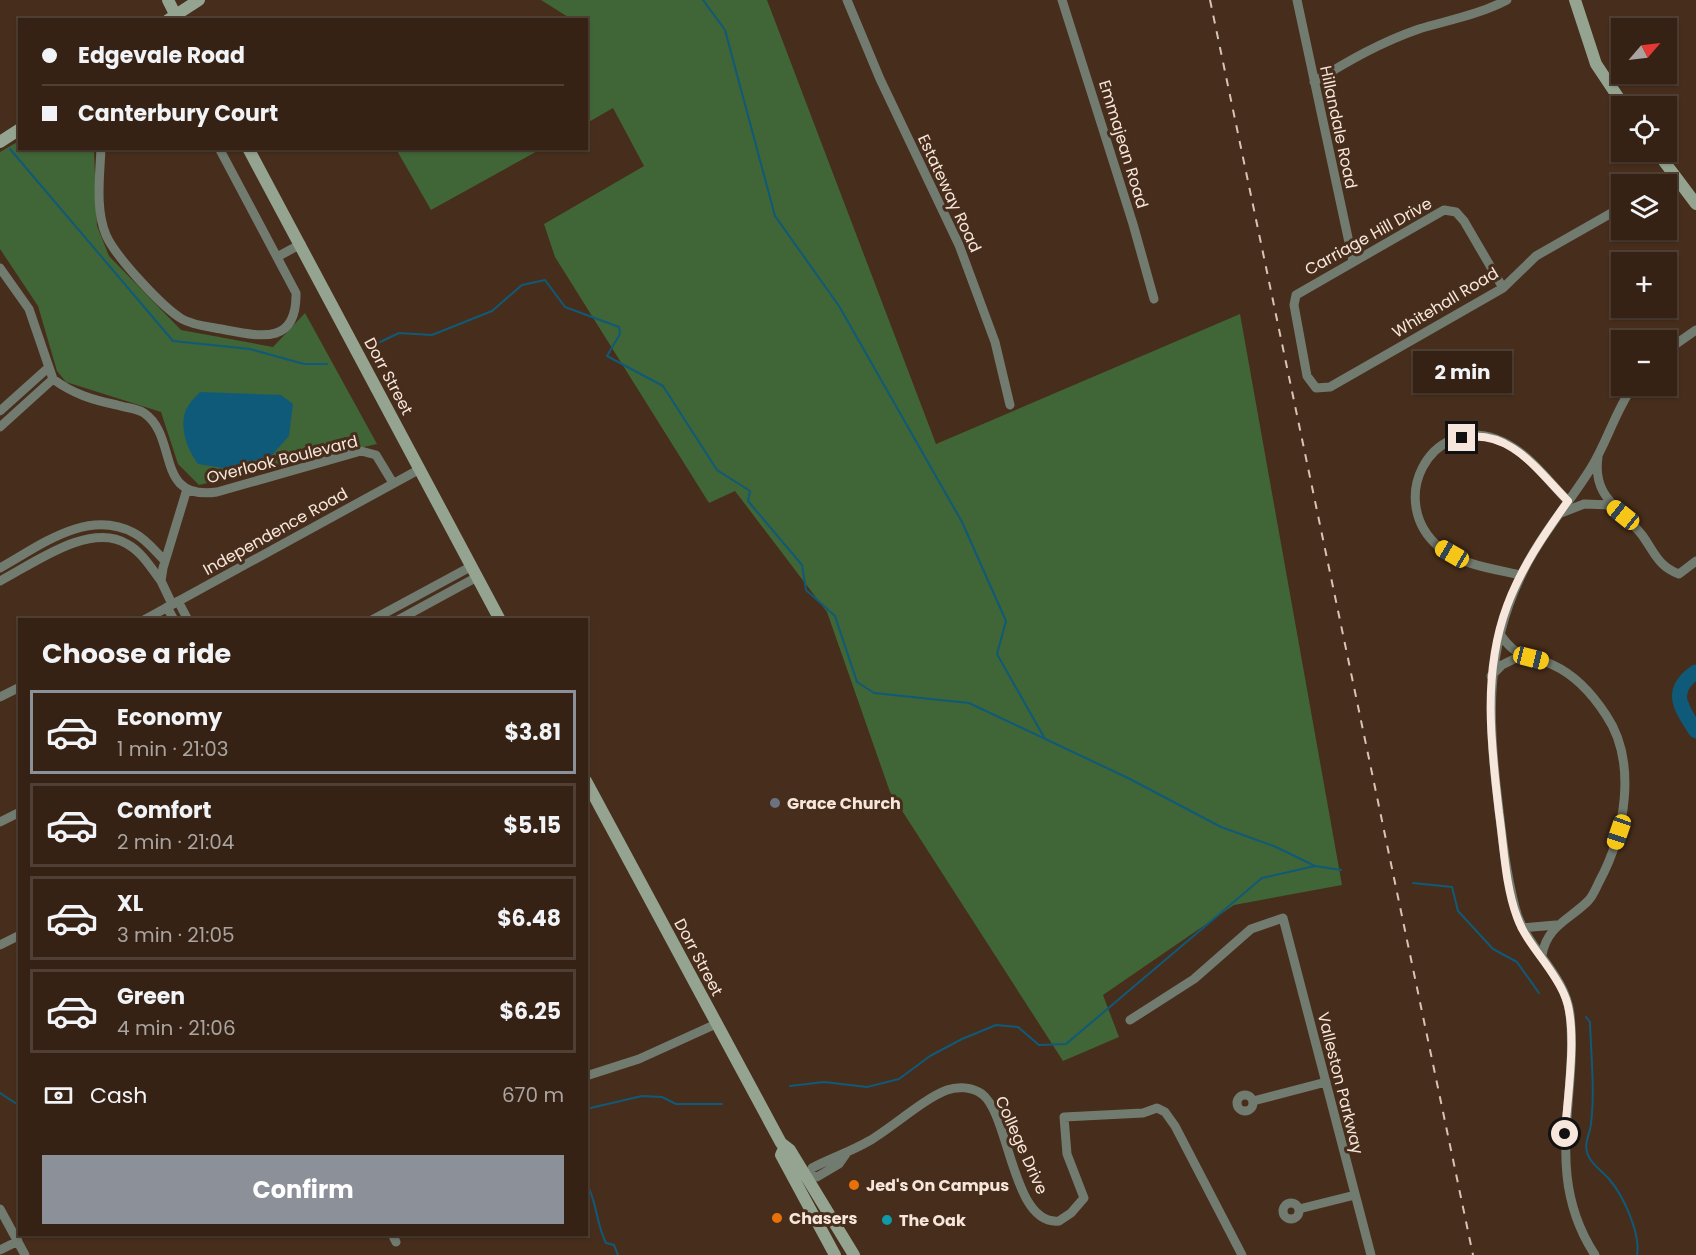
<!DOCTYPE html>
<meta charset="utf-8">
<style>
body{margin:0;font-family:Poppins,sans-serif;background:#402f22;color:#f1f3f6;height:100vh;display:flex;flex-direction:column;font-size:22px;white-space:nowrap}
*{box-sizing:border-box;margin:0}
p{font-size:20px;color:#aaa4a0}
.icon{flex:none;width:33px;height:33px;fill:none;stroke:currentColor;stroke-width:2;stroke-linecap:round;stroke-linejoin:round}
.map{position:relative;flex:1;overflow:hidden}
.panel{position:absolute;left:18px;top:618px;width:570px;height:618px;display:flex;flex-direction:column;background:#352214;border-radius:0px;box-shadow:0 2px 4px #0004,0 0 0 2px #4f3f34}
.panel>*{flex:none}
.hud{position:absolute;left:18px;top:18px;width:570px;height:132px;border-radius:0px;box-shadow:0 2px 4px #0004,0 0 0 2px #4f3f34;display:grid;align-content:center;height:132px;padding:0 24px;background:#352214}
.needle{width:39px;rotate:62deg}
.tools{position:absolute;left:1611px;top:18px;display:grid;gap:12px}
.tools a{display:grid;place-items:center;width:66px;height:66px;border-radius:0px;background:#352214;box-shadow:0 2px 4px #0004,0 0 0 2px #4f3f34;font-size:30px}
.end{position:absolute;width:27px;height:27px;margin:-14px;border:8px solid #f7e6db;background:#111;box-shadow:0 0 0 3px #111}
.from{border-radius:50%}
.bubble{position:absolute;height:42px;border-radius:0px;background:#352214;box-shadow:0 2px 4px #0004,0 0 0 2px #4f3f34;font-size:20px;font-weight:700;line-height:42px;text-align:center}
.car{position:absolute;width:18px;height:36px;margin:-18px -9px;border-radius:8px;box-shadow:0 0 4px 2px #0007;background:linear-gradient(#f5c518 24%,#345 0 40%,#f5c518 0 76%,#345 0 86%,#f5c518 0)}
.hud b{display:flex;align-items:center;gap:21px;height:57px;font-size:22px}
.hud b+b{border-top:2px solid #4f3f34}
.hud i{width:15px;height:15px;background:#f1f3f6}
ul{padding:0;list-style:none}
li{display:flex;align-items:center;gap:18px;height:84px;margin:0 12px 9px;padding:0 12px;border:3px solid #4f3f34;border-radius:0px}
li div{flex:1}
li b{display:block;font-size:22px}
li em{font-style:normal;font-weight:700}
li.active{border-color:#8c9099}
li>.icon{width:54px;height:54px;stroke-width:1.5}
h2{padding:0 24px;font-size:27px;line-height:72px}
.pay{display:flex;align-items:center;gap:15px;height:66px;padding:0 24px;font-size:22px}
.pay p{margin-inline-start:auto}
.cta{display:flex;gap:12px;margin-top:auto;padding:12px 24px}
.cta a{flex:1;height:69px;border-radius:0px;background:#8c9099;color:#fff;font-size:24px;font-weight:700;line-height:69px;text-align:center}
.map>svg:first-child{display:block}
.green{fill:#406537}
.water{fill:#105a79}
.lines{fill:none;stroke-linecap:round;stroke-linejoin:round}
.stream{stroke:#105a79;stroke-width:2}
.river{stroke:#105a79;stroke-width:15}
.street{stroke:#727b6f;stroke-width:9}
.secondary{stroke:#94a490;stroke-width:12}
.rail{stroke:#d7c4b8;stroke-width:2;stroke-dasharray:8 8;stroke-linecap:butt}
.route{stroke:#f7e6db;stroke-width:8}
.worship-dot{fill:#6b7280;stroke:#472d1b;stroke-width:2}
.food-dot{fill:#e8710a;stroke:#472d1b;stroke-width:2}
.culture-dot{fill:#0f9aa8;stroke:#472d1b;stroke-width:2}
.labels{text-anchor:middle;stroke-width:6;stroke-linejoin:round;paint-order:stroke}
.street-label{font-size:16px;fill:#f7e6db;stroke:#472d1b}
.poi-label{font-size:16px;font-weight:bold;fill:#f7e6db;stroke:#472d1b;text-anchor:start}
</style>
<div class="map">
<svg width="1696" height="1255" viewBox="0 0 1696 1255">
<rect width="100%" height="100%" fill="#472d1b"/>
<!-- green -->
<path class="green" d="M541,0h226l169,444 304,-130 102,571 -108,20 -131,90 16,42 -56,24 -173,-269 -63,-180 -92,-121 -26,12 -154,-246 -11,-33 100,-58 -31,-58 -26,15 -1,-103 -22,-1 4,-2z
M19,141l1,7 74,1 3,77 12,30 72,74 92,17 32,-34 72,131 -178,41 -21,-21 -17,-52 -95,-30 -9,-11 -19,-65 -38,-57v-97z
M396,149h145l-110,61z"/>
<!-- water -->
<path class="water" d="M200,392l81,3 12,9 -4,32 -17,19 -43,14 -31,-5c-11,-14 -21,-41 -10,-58 3,-5 8,-10 12,-14z"/>
<g class="lines">
<!-- stream -->
<path class="stream" d="M703,0l22,30 50,186 64,90 123,216 44,99 -9,33 48,85
M10,149l163,192 77,8 54,15h23
M376,344l23,-11 33,2 60,-24 30,-26 23,-5 20,27 54,20 1,7 -13,22 56,30 54,84 33,21 -2,10 54,64 4,25 29,26 22,66 17,11 95,10 159,75 93,49 55,20 39,19
M1413,883l39,4 6,24 35,38 24,13 22,31
M1586,1017l4,5c1,34 5,68 1,102 -1,10 -8,20 -3,31 3,9 15,17 21,24 14,16 32,55 28,76
M790,1086l34,-4 43,5 32,-8 31,-23 32,-17 34,-14 22,2 21,18 27,-1 196,-166 53,-12 26,4
M0,1093l20,13
M586,1109l56,-13 20,1 14,7h46
M586,1182c11,19 10,42 20,61l8,2 4,10"/>
<!-- river -->
<path class="river" d="M1696,672c-28,19 -15,36 0,59"/>
<!-- street -->
<path class="street" d="M847,0l33,79 79,166 36,97 15,63
M1062,0l71,224 21,75
M1297,0l56,261
M1314,82c34,-21 67,-40 105,-53 30,-9 59,-14 88,-29
M101,148c-1,27 -6,61 5,87 9,21 56,72 76,84 12,7 30,8 44,11 37,7 71,14 70,-37l-77,-145
M1662,184l14,-8
M277,257l24,-13
M0,268l29,41 24,70c20,15 40,21 64,26 9,3 19,3 27,8 35,24 10,88 73,79l144,-41 15,4 17,28
M1503,288l-39,-67 -8,-9 -12,-2 -148,85 -2,10 13,71 9,12 14,-1 173,-99 33,-32 86,-49
M1666,351l30,-21
M0,411l49,-44
M0,427l53,-48
M1598,457c-6,41 23,51 44,78 13,18 16,31 37,39l17,-13
M1561,513l23,-9 27,1
M0,568c40,-22 87,-60 134,-35 12,6 21,18 31,28
M1521,575c-27,-6 -60,-10 -82,-28 -53,-45 -10,-131 57,-108 31,11 50,40 72,62
M0,581c33,-17 90,-60 127,-37 15,8 24,24 34,37
M178,601l10,19
M172,604l-11,-23 2,-13 24,-79
M167,607l7,13
M144,620l276,-151
M372,620l100,-54
M398,620l79,-43
M1500,634c18,27 28,19 53,31 22,10 40,30 53,50 32,47 19,119 -7,167 -3,6 -6,14 -11,19 -19,19 -41,25 -46,54
M1491,676l11,-11 18,-9
M0,697l20,-10
M0,822l20,-10
M1522,928l34,-3
M0,945l20,-10
M1130,1020l64,-41 57,-50 32,-11 88,337
M586,1076l53,-17 77,-35
M1237 1103a8 8 0 1 1 16 0a8 8 0 1 1-16 0Z
M1253,1101l73,-19
M811,1174l1,-6c19,-10 38,-16 57,-27 24,-14 54,-42 78,-51 11,-4 25,-3 35,4 28,21 30,132 77,127l12,-8 13,-15 -17,-44 -3,-37 79,-4 14,-5 8,4 10,14 67,129
M808,1176l3,-2 6,3 22,-13 7,-10
M1283 1211a8 8 0 1 1 16 0a8 8 0 1 1-16 0Z
M0,1209l25,46
M1299,1209l56,-14
M392,1234l4,8
M0,1250l18,-9
M1595,1255c-53,-81 -16,-158 -25,-241 -5,-42 -46,-67 -55,-107 -9,-35 -13,-70 -17,-106 -10,-79 -13,-149 22,-223 18,-40 48,-73 71,-110 16,-26 24,-56 42,-82"/>
<!-- secondary -->
<path class="secondary" d="M168,0l10,20
M1575,0l21,64 28,42
M168,20l31,-20
M0,142l20,-13
M248,148l252,472
M1657,152l39,52
M586,781l195,362 9,7 64,105
M784,1148l-3,7 54,100"/>
<!-- rail -->
<path class="rail" d="M1210,0l263,1255"/>
</g>
<g class="lines">
<!-- route -->
<path class="route" d="M1462,438c48,-10 76,33 106,63 -23,32 -47,67 -61,105 -25,67 -16,139 -8,207 5,34 6,72 18,104 10,28 35,49 47,77 15,32 3,103 1,140"/>
</g>
<!-- markers -->
<circle class="worship-dot" cx="775" cy="803" r="6"/>
<g class="food-dot">
<circle cx="854" cy="1185" r="6"/>
<circle cx="777" cy="1218" r="6"/>
</g>
<circle class="culture-dot" cx="887" cy="1220" r="6"/>
<g class="labels">
<!-- street labels -->
<g class="street-label">
<text transform="translate(1339 127) rotate(78)" y="6">Hillandale Road</text>
<text transform="translate(1124 144) rotate(73)" y="6">Emmajean Road</text>
<text transform="translate(950 193) rotate(65)" y="6">Estateway Road</text>
<text transform="translate(1368 236) rotate(-29)" y="6">Carriage Hill Drive</text>
<text transform="translate(1445 302) rotate(-31)" y="6">Whitehall Road</text>
<text transform="translate(389 376) rotate(62)" y="6">Dorr Street</text>
<text transform="translate(282 459) rotate(-14)" y="6">Overlook Boulevard</text>
<text transform="translate(275 531) rotate(-29)" y="6">Independence Road</text>
<text transform="translate(699 957) rotate(62)" y="6">Dorr Street</text>
<text transform="translate(1341 1083) rotate(76)" y="6">Valleston Parkway</text>
<text transform="translate(1022 1145) rotate(66)" y="6">College Drive</text>
</g>
<!-- poi labels -->
<g class="poi-label">
<text x="787" y="809">Grace Church</text>
<text x="866" y="1191">Jed's On Campus</text>
<text x="789" y="1224">Chasers</text>
<text x="899" y="1226">The Oak</text>
</g>
</g>
</svg>
<div class="tools">
<a><svg class="needle" viewBox="-14 -14 28 28"><path d="M0-13l5 13h-10z" fill="#e53935"/><path d="M0 13l5-13h-10z" fill="#aaa4a0"/></svg></a>
<a><svg class="icon" aria-label="locate" viewBox="0 0 24 24"><circle cx="12" cy="12" r="6"/><path d="M12 2v4M12 18v4M2 12h4M18 12h4"/></svg></a>
<a><svg class="icon" aria-label="layers" viewBox="0 0 24 24"><path d="M12 4l9 5-9 5-9-5zM3 14l9 5 9-5"/></svg></a>
<a>+</a>
<a>−</a>
</div>
<i class="end from" style="left:1565px;top:1134px"></i>
<i class="end" style="left:1462px;top:438px"></i>
<div class="bubble" style="left:1413px;top:351px;width:99px">2 min</div>
<i class="car" style="left:1623px;top:515px;rotate:309deg"></i>
<i class="car" style="left:1452px;top:554px;rotate:300deg"></i>
<i class="car" style="left:1531px;top:658px;rotate:104deg"></i>
<i class="car" style="left:1619px;top:832px;rotate:199deg"></i>
<div class="hud">
<b><i class="from"></i>Edgevale Road</b>
<b><i></i>Canterbury Court</b>
</div>
<section class="panel">
<h2>Choose a ride</h2>
<ul>
<li class="active"><svg class="icon" aria-label="car" viewBox="0 0 24 24"><path d="M5 17H2v-5l4-1 3-4h7l3 4 3 1v5h-3M9 17h6M6 11h13"/><circle cx="7" cy="17" r="2"/><circle cx="17" cy="17" r="2"/></svg><div><b>Economy</b><p>1 min · 21:03</p></div><em>$3.81</em></li>
<li><svg class="icon" aria-label="car" viewBox="0 0 24 24"><path d="M5 17H2v-5l4-1 3-4h7l3 4 3 1v5h-3M9 17h6M6 11h13"/><circle cx="7" cy="17" r="2"/><circle cx="17" cy="17" r="2"/></svg><div><b>Comfort</b><p>2 min · 21:04</p></div><em>$5.15</em></li>
<li><svg class="icon" aria-label="car" viewBox="0 0 24 24"><path d="M5 17H2v-5l4-1 3-4h7l3 4 3 1v5h-3M9 17h6M6 11h13"/><circle cx="7" cy="17" r="2"/><circle cx="17" cy="17" r="2"/></svg><div><b>XL</b><p>3 min · 21:05</p></div><em>$6.48</em></li>
<li><svg class="icon" aria-label="car" viewBox="0 0 24 24"><path d="M5 17H2v-5l4-1 3-4h7l3 4 3 1v5h-3M9 17h6M6 11h13"/><circle cx="7" cy="17" r="2"/><circle cx="17" cy="17" r="2"/></svg><div><b>Green</b><p>4 min · 21:06</p></div><em>$6.25</em></li>
</ul>
<div class="pay"><svg class="icon" aria-label="cash" viewBox="0 0 24 24"><path d="M3 7h18v10H3z"/><circle cx="12" cy="12" r="2"/></svg>Cash<p>670 m</p></div>
<div class="cta"><a>Confirm</a></div>
</section>
</div>
